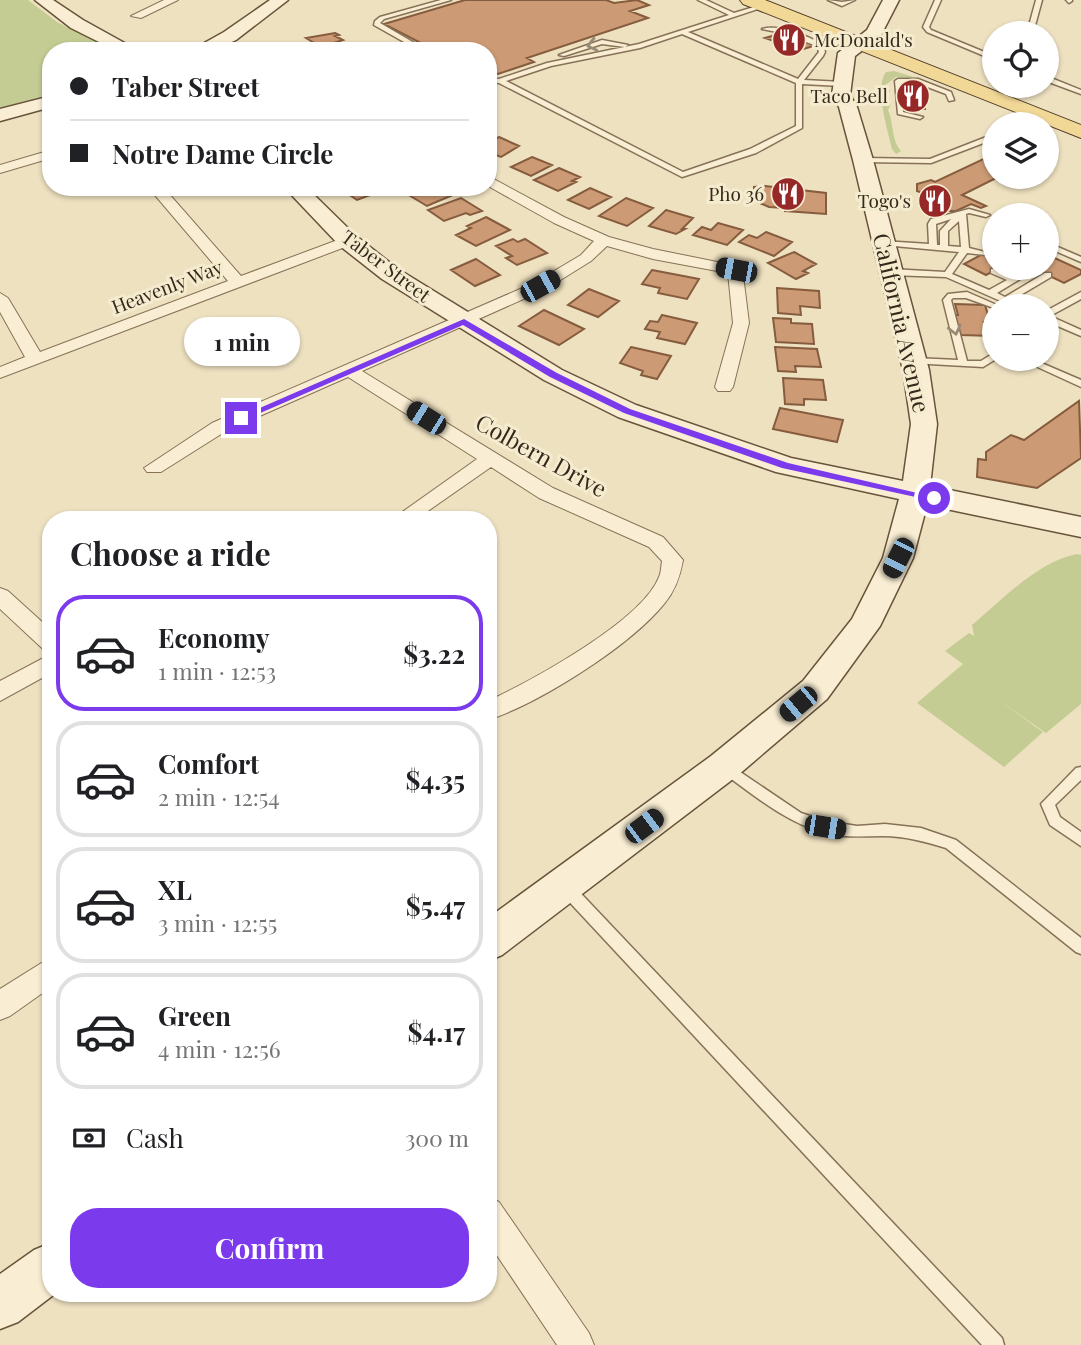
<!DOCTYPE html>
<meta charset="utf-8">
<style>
body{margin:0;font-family:"Playfair Display",serif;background:#f6f6f6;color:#202124;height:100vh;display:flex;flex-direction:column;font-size:26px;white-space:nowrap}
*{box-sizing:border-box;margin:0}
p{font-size:23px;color:#757577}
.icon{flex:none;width:38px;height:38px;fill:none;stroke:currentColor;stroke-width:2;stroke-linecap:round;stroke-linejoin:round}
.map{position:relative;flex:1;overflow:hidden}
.details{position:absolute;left:42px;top:511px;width:455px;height:791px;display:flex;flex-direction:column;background:#fff;border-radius:28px;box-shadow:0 2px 5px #0004}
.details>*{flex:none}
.top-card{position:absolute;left:42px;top:42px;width:455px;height:154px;border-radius:28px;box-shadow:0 2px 5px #0004;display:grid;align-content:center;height:154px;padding:0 28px;background:#fff}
.tools{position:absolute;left:982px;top:21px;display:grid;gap:14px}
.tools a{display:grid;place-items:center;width:77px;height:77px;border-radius:50%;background:#fff;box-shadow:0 2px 5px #0004;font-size:35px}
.end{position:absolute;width:32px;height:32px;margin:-16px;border:9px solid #7c3aed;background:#fff;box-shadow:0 0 0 4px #fff}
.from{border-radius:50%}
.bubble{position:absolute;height:49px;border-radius:24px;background:#fff;box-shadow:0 2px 5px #0004;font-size:23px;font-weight:700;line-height:49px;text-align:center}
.car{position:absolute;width:21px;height:42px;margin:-21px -10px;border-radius:9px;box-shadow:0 0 5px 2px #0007;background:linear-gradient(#222 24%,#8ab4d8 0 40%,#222 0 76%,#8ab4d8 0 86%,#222 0)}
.top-card b{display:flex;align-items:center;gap:24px;height:66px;font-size:26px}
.top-card b+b{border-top:2px solid #e0e0e0}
.top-card i{width:18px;height:18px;background:#202124}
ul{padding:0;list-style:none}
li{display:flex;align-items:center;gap:21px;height:116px;margin:0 14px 10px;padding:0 14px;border:4px solid #e0e0e0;border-radius:28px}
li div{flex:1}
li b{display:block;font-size:26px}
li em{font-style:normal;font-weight:700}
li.current{border-color:#7c3aed}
li>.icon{width:63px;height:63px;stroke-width:1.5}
h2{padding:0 28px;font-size:32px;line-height:84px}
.pay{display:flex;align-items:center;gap:18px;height:77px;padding:0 28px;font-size:26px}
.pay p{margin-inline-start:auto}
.action{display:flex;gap:14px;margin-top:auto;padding:14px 28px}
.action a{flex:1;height:80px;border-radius:28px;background:#7c3aed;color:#fff;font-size:28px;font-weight:700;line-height:80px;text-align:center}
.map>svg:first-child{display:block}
.green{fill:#c4cc94}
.building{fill:#cc9b75;stroke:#865c3e;stroke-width:2}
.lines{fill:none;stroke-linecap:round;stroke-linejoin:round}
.lane-casing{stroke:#877258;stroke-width:3}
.street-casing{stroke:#877258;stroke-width:2}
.secondary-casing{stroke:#68533b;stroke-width:3}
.primary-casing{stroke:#54402c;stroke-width:2}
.lane{fill:#f9eed3;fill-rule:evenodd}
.street{fill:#f9eed3;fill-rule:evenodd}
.secondary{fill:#f9eed3;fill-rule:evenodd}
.primary{fill:#f2d897;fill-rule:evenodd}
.oneway{stroke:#988c78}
.route{fill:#7c3aed}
.labels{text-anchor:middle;stroke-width:6;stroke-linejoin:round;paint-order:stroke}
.far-poi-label{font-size:19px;fill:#36291c;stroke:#f5ebcf;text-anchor:end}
.far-street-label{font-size:19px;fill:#36291c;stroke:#f5ebcf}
.street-label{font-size:23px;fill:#36291c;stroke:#f5ebcf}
</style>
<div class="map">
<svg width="1081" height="1345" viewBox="0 0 1081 1345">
<rect width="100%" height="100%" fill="#eee1c0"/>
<!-- green -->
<path class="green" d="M0,0h28l29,22 57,29h-63v43l-51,14z
M894,71l23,7 -21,-1 -12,9 6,4 -2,7 3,7 -3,6c6,13 3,30 13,41l-5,3 -4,-5c-4,-18 -18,-61 -6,-77z
M1077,554l4,1v149l-35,29 -49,-34 46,33 -39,35 -87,-64 46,-39 -18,-13 24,-18 5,3 -2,-11c30,-25 65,-63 105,-71z"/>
<!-- building -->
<path class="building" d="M465,0h141l8,3 23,-3 12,5 -19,6 18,7 -121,40 7,4 -36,12 -10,-3v-20h-52l-52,-27z
M786,32l31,13 -17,5 -35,-12z
M335,33l4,2 -4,1 8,4 -22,7 -15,-9z
M351,43l14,8h-38z
M901,84l22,2 2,23 -23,-2z
M499,137l20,9 -18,11 -13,-5v-10z
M994,154v23h4l-36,18 24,11 -5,2 -10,-4 -15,7h-17l-13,-8 5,-2 -6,-3 6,-2 -14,-5v-7l14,-4 4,2z
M532,157l20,8 -21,11 -20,-9z
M559,168l21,9 -8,4 4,1 -18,9 -24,-11z
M765,186l61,7v21l-41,-3v-3l-16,-1 -16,-7 1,-13z
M338,187h37l6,4 -24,9z
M423,187h20l12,7 -28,12 -20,-12z
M590,188l21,9 -22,12 -21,-9z
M461,198l21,13 -12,4 -4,-2 -22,8 -16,-11z
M626,198l27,10 -26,18 -28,-10z
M666,210l27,8 -11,11h3l-9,5 -27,-8z
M486,217l24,13 -34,16 -20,-11 15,-7 -4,-2z
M718,223l25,7 -16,15 -34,-10 9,-8 9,3z
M766,232l26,10 -18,14 -35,-14 10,-7 8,3z
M513,239l5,3 7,-3 22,14 -30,12 -11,-7 6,-2 -16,-10z
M994,248v20h5l-13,7 -22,-11z
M794,252l22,12 -13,7 5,2 -12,6 -28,-16z
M1046,254l35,16v4l-17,9 -31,-15h13z
M476,259l24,16 -25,11 -24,-16z
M652,270l47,9 -12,20 -29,-6 2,-5 -18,-4z
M777,288l42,3 1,17 -20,-2 1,9 -23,-2z
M589,289l30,12 -21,16 -30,-12z
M955,304l30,1 5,17h-6l8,14 -31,-1 -7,-20h4z
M544,310l40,19 -25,16 -40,-19z
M662,315l35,8 -12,21 -28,-6 3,-6 -15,-3 5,-8 8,1z
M773,318l18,1v4l21,1 2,20 -38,-2z
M631,347l40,9 -14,23 -16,-4 2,-4 -23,-8z
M775,347l42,2 4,18 -26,-1 1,6 -18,-1z
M783,378l40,2 3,20 -22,-1v6l-19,-1z
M1079,401l2,57 -44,30 -60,-11 1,-18 8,1v-8l25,-17 13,5z
M780,408l63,12 -6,22 -64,-13z"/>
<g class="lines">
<!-- lane casing -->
<g class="lane-casing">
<path id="lane" d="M441,0h10l-67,19 -4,4 48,28h-8l-46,-26 1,-4 5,-4z
M698,0h8l28,13 30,-9 3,2 -79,26 110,47 21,-27 -2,-6 -35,-13 -20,-4c17,-5 46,7 61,16l2,7 -2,4 -19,24 38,2 3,2 -3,2 -40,-2v44l-46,25 -74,24 -183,-94 -11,-1v-4l11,1 48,-16 92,-19 90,-29zM682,34l114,49v43l-46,23 -67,23 -177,-91 45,-15 89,-18z
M828,0l14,2 13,-2 -13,6z
M935,0h6l-12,27 2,3 63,26v4l-67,-28 -4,-5z
M1036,0h6l-9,33h-6z
M1066,0h6v1l-3,2z
M602,40l26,5 -3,2 -23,-3 -38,12 -5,-1z
M1046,76l35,14v4l-35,-13z
M918,79l33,13 3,8 -5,1 -3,-7 -29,-11h-16l2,29 20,5 -3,2 -22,-5 -3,-33 3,-2z
M1036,114l5,1 -18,9h-9z
M994,134v5l-63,24 -68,-1 -4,-2 4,-2 67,1z
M969,209l21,6 -4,2 -17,-4 -3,1 3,34 20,5 -4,2 -18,-2 -15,21 37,16 18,-10 -16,-7v-4h6l16,8 15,-9h10l-41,25 8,4 40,-24h6v4l-39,23 11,6h-11l-66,-29 -56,-2 -4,-3 4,-3 55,3 14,-20 -76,-7 -4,-2 4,-2 46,3 -1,-20 3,-5zM951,219l-11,12v14h-3l-1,-21zM959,221l2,26 -13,-1v-15z
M1046,242l35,15v5l-35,-15z
M967,292l32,14h-5v2l-28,-10h-13l-2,2 16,61h14l13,-8v6h2l-13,8 -72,-4 -2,-2 5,-3 44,2 -15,-60 5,-6z
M1081,292v7l-31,17 31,14v6l-35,-15v-10z
M1020,359h12l49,21v7z
M724,761l77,52 24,8 32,5 28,-2 36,4 35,12 125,98v16l-5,-2 -130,-104c-20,-6 -41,-12 -63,-12 -20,0 -38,2 -58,-3 -41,-11 -72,-39 -106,-63l-2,-4 2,-4z
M1081,767v13l-26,25 5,12 21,15v14l-31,-21 -9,-21 35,-36z
M566,882l5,1 431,455 2,7h-22l-421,-452 -2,-5 2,-5z"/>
</g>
<!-- street casing -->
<g class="street-casing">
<path id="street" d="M164,0h14l-37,18 -10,-2z
M51,150v8l-51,15v-8z
M488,176l76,41 45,20 44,12 89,18 7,56 -16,64 -3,4h-12l-3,-4 18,-64 -5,-50 -75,-14 -46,-13 -16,15 -45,28 -184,82 191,117 110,49 20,23c-3,17 -8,31 -19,44 -34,42 -124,99 -176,116v-19c43,-20 154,-80 171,-124 2,-4 2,-10 3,-16l-13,-14 -110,-49 -48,-31 -76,53h-24l86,-61 -129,-82 -122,54 -65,41h-14l-3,-4 68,-45 322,-140 47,-28 13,-14 -40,-18 -66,-37z
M148,187h15l78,89 102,-38 5,-2 8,5 -3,3 -353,134v-11l25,-10 -25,-45v-19l8,5 32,54 188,-71z
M0,588l8,3 43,39v21l-8,-2 -43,-40z
M51,654v19l-51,28v-20z
M51,957v30l-41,29 -10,4v-31z
M488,1197l11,5 90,131 5,12h-37l-69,-103z"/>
</g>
<!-- secondary casing -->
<g class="secondary-casing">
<path id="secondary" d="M35,0h18l30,20 56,31h-22l-46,-23z
M270,0h18l-52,40 -24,11h-22l34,-19z
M883,0h16l-19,37 -25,19 -5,39 7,12 16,53 56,210 8,54 -7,62 151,31v20l-154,-32 -14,53 -33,68 -53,73 -90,77 -235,179 -14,6v-43l223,-162 92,-75 49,-62 31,-61 16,-59 -123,-27 -158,-55 -74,-37 -162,-101 -42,-33 -56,-59h22l50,49 42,33 164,101 74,35 155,53 112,23 8,-57 -8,-54 -50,-210 -14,-53 -7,-12 6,-42 29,-23z
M51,96v11l-51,14v-12z
M51,1243v50h5l-38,29 -18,7v-55l34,-24z"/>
</g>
<!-- primary casing -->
<g class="primary-casing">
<path id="primary" d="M740,0h25l316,125v13l-338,-134z"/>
</g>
<!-- lane -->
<use href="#lane" class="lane"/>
<!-- street -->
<use href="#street" class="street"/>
<!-- secondary -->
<use href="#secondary" class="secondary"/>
<!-- primary -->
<use href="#primary" class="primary"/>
</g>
<!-- one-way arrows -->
<defs><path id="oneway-chevron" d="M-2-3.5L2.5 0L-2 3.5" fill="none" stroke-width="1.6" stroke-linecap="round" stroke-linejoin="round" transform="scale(1.75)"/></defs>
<g class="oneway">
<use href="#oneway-chevron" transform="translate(592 45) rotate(167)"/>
<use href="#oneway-chevron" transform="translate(955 330) rotate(76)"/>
</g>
<!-- route -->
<path class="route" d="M464,319l93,54 73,36 158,54 151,35 -5,3 -152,-33 -158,-55 -74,-36 -87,-52 -219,95 -7,-2z"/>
<!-- icons -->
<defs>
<g id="restaurant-disc" transform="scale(1.75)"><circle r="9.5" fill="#962928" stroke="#f5ebcf"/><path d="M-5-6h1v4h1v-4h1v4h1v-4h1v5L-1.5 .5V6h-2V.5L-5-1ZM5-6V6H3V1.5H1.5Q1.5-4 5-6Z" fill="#fff"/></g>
</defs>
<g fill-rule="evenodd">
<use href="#restaurant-disc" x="789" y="40"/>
<use href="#restaurant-disc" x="913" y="96"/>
<use href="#restaurant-disc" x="788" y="194"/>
<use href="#restaurant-disc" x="935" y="201"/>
</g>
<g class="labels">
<!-- far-poi labels -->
<g class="far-poi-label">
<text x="814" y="47" text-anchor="start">McDonald's</text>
<text x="888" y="103">Taco Bell</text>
<text x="764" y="201">Pho 36</text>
<text x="911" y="208">Togo's</text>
</g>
<!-- far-street labels -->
<g class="far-street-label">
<text transform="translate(386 266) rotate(37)" y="7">Taber Street</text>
<text transform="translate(167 287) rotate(-21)" y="7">Heavenly Way</text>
</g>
<!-- street labels -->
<g class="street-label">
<text transform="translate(901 323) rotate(77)" y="8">California Avenue</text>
<text transform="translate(541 456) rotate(29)" y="8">Colbern Drive</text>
</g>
</g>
</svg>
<div class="tools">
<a><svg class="icon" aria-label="locate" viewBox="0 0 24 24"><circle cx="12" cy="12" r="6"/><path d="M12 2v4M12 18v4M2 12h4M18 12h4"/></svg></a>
<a><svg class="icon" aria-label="layers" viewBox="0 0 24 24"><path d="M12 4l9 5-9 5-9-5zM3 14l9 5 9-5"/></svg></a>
<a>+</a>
<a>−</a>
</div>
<i class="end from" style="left:934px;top:498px"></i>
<i class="end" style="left:241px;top:418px"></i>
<div class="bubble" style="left:184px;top:317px;width:116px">1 min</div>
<i class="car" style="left:736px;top:270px;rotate:281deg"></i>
<i class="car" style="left:540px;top:286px;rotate:61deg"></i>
<i class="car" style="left:426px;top:418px;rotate:302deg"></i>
<i class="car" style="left:898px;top:558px;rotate:207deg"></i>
<i class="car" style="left:798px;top:704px;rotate:230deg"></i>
<i class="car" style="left:644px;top:826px;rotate:53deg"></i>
<i class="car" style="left:825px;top:827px;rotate:99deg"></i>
<div class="top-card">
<b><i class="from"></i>Taber Street</b>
<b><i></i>Notre Dame Circle</b>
</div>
<section class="details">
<h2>Choose a ride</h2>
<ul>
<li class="current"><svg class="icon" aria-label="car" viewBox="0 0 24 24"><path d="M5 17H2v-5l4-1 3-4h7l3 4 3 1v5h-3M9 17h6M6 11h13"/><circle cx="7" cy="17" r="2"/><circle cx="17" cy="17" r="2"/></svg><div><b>Economy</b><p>1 min · 12:53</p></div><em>$3.22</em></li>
<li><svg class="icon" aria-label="car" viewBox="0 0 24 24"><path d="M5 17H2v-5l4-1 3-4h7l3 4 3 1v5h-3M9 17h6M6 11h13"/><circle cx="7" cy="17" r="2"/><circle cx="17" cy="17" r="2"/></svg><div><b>Comfort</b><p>2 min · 12:54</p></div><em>$4.35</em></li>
<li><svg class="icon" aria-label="car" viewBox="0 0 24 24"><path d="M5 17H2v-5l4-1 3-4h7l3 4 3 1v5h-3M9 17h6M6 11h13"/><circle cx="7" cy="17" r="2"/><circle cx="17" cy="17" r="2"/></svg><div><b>XL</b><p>3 min · 12:55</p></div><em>$5.47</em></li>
<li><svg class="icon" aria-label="car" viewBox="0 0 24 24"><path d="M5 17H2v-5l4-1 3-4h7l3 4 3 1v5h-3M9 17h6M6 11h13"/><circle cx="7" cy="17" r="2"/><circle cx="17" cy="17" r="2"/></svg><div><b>Green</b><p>4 min · 12:56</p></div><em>$4.17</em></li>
</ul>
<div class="pay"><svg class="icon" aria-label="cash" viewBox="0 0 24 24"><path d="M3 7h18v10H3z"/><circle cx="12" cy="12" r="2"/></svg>Cash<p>300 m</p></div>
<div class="action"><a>Confirm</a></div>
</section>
</div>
